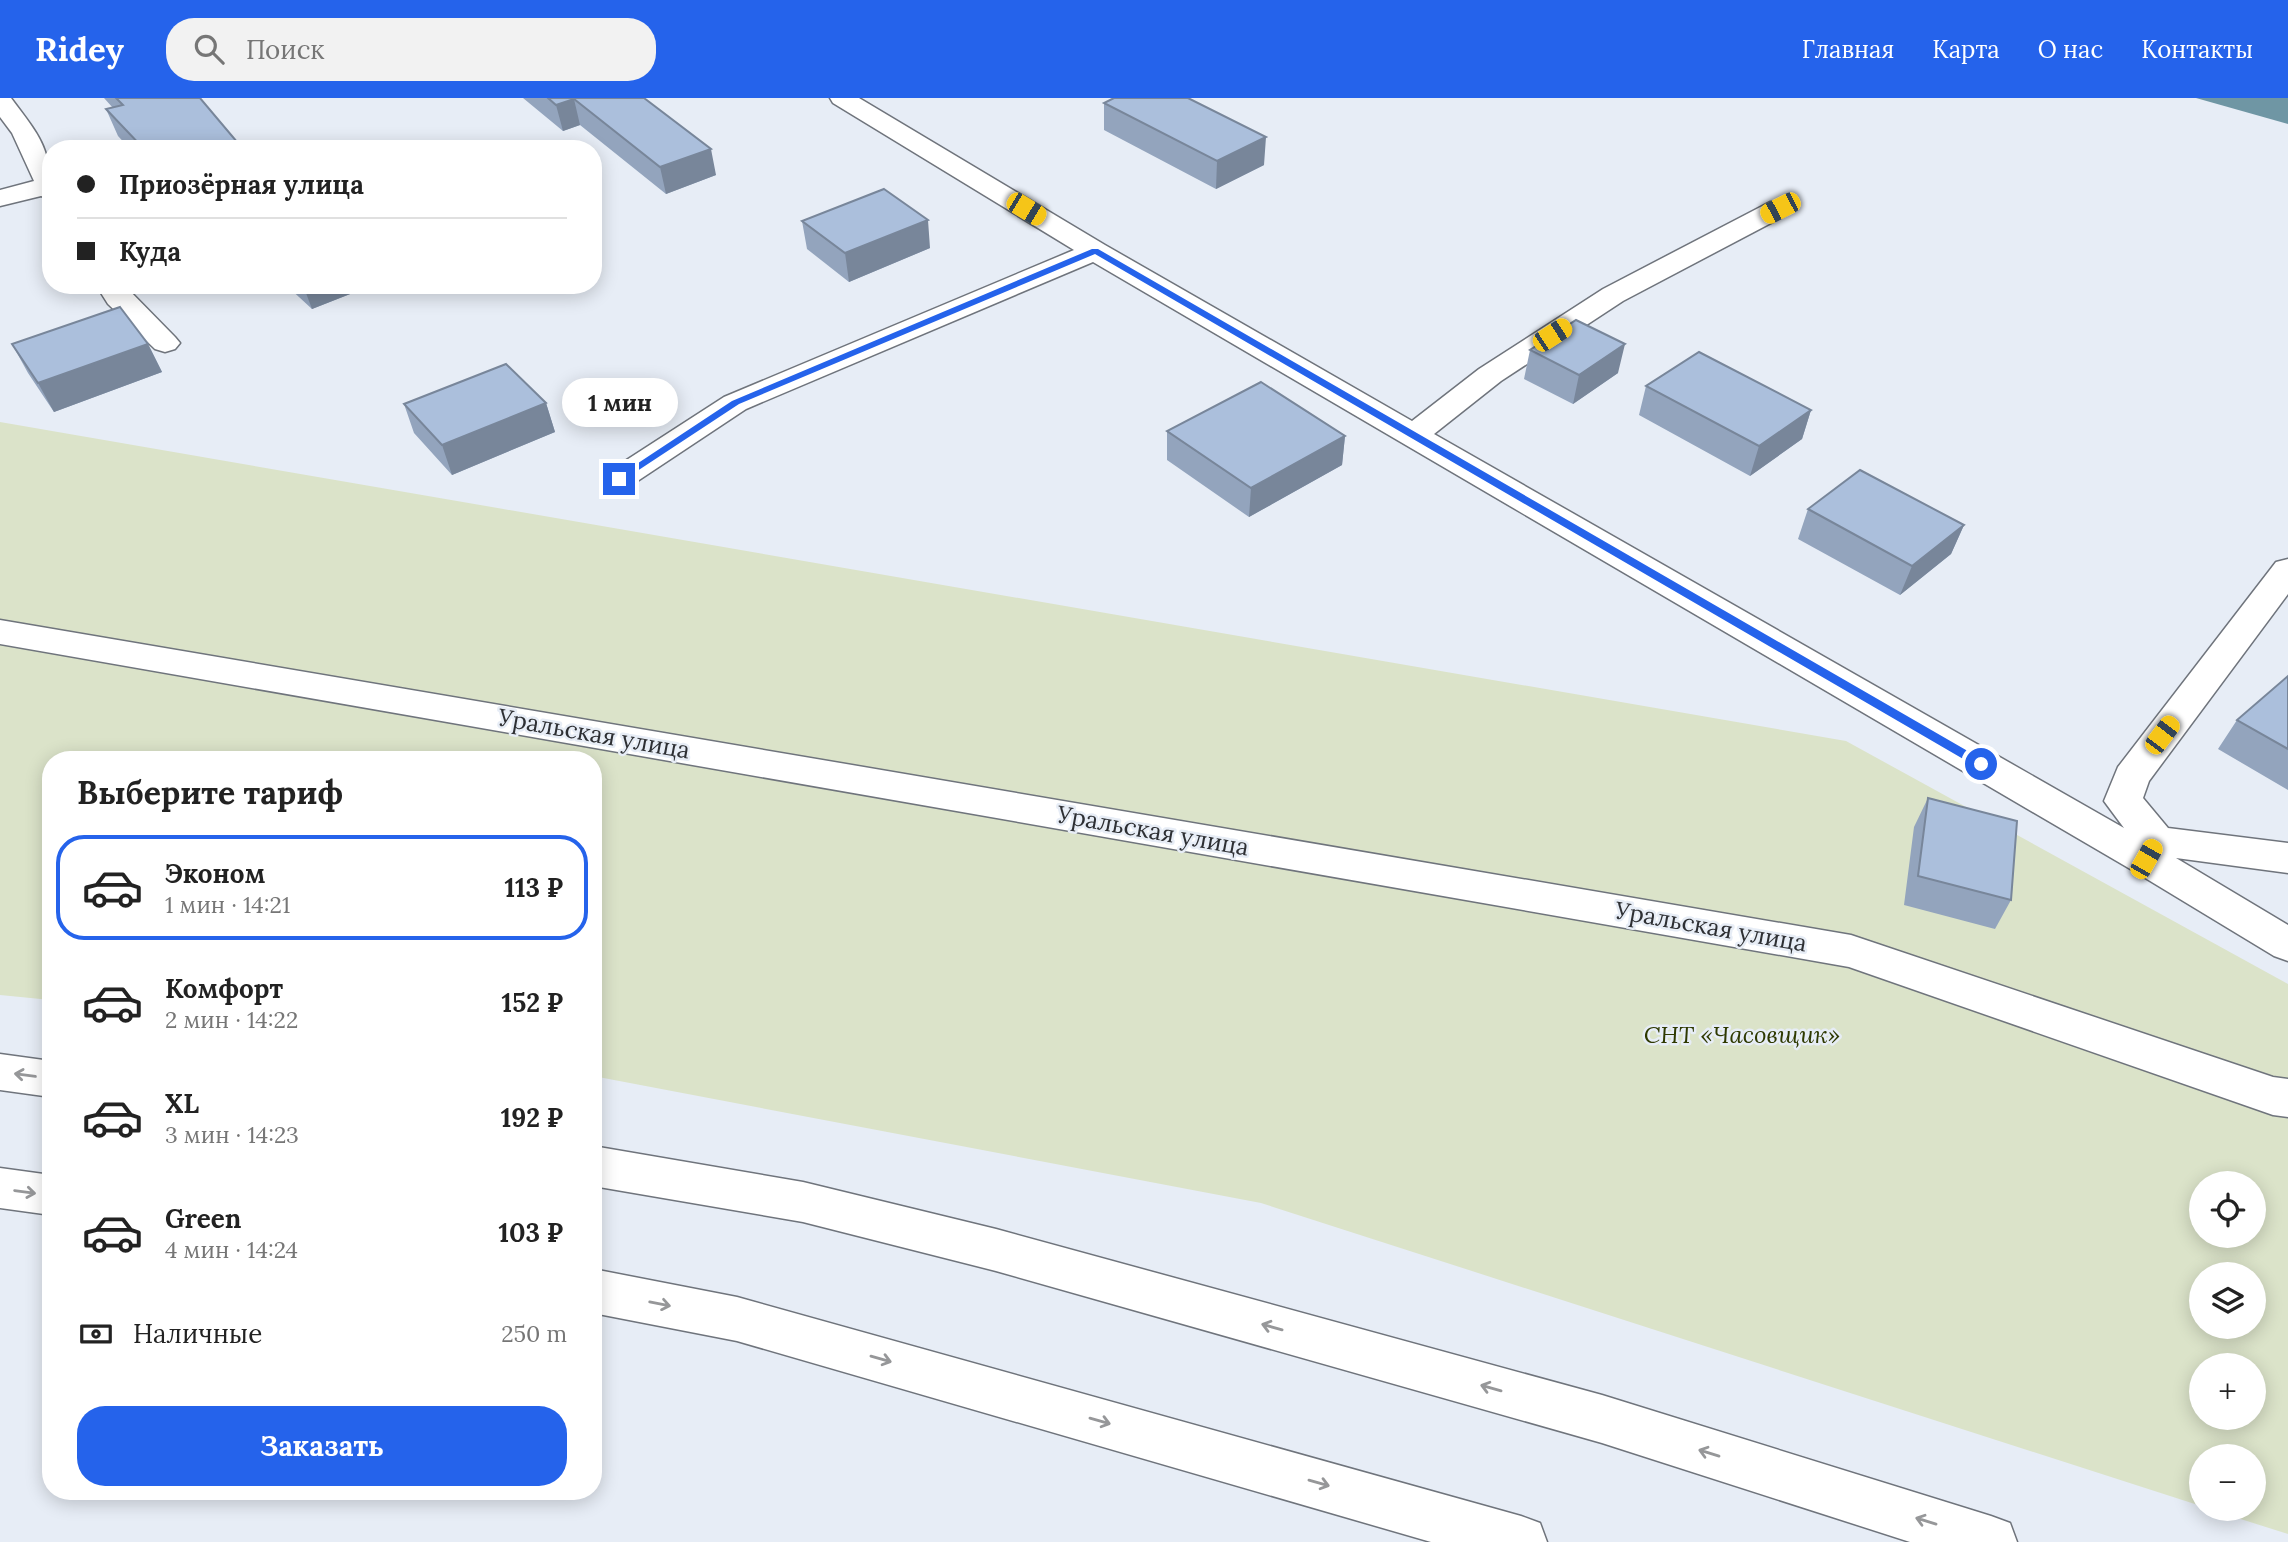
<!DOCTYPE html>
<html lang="ru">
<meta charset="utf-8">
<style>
body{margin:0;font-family:Lora,serif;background:#f2f2f2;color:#222;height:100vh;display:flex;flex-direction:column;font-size:26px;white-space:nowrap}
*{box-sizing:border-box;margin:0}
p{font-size:23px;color:#767676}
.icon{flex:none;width:38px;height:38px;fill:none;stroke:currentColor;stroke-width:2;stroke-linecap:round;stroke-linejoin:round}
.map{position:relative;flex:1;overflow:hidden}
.side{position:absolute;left:42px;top:653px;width:560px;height:749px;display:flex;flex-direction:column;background:#fff;border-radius:28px;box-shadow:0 4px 18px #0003}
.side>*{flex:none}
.guide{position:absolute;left:42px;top:42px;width:560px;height:154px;border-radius:28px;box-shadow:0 4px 18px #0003;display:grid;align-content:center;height:154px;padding:0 35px;background:#fff}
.controls{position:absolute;left:2189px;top:1073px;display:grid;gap:14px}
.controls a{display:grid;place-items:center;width:77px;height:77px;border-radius:50%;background:#fff;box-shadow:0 4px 18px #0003;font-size:35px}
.end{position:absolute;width:32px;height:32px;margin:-16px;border:9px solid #2563eb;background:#fff;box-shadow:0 0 0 4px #fff}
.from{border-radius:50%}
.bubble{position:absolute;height:49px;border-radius:24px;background:#fff;box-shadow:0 4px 18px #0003;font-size:23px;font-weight:800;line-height:49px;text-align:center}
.car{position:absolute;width:21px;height:42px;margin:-21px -10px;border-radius:9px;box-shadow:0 0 5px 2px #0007;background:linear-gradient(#f5c518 24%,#345 0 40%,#f5c518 0 76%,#345 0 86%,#f5c518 0)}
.guide b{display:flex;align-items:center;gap:24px;height:66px;font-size:26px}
.guide b+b{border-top:2px solid #e0e0e0}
.guide i{width:18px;height:18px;background:#222}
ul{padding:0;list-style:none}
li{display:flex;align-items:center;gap:21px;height:105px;margin:0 14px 10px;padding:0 21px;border:4px solid transparent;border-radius:28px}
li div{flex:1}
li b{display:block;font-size:26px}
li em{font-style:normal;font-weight:800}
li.on{border-color:#2563eb}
li>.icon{width:63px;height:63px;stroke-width:1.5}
h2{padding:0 35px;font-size:32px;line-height:84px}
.pay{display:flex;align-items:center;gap:18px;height:77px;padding:0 35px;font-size:26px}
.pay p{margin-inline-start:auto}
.button{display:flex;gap:14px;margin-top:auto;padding:14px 35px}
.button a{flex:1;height:80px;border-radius:28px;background:#2563eb;color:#fff;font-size:28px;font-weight:800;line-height:80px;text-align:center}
header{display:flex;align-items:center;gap:42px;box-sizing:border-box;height:98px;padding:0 35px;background:#2563eb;color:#fff}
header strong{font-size:33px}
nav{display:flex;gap:38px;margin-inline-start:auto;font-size:24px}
.search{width:490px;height:63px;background:#f2f2f2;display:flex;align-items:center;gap:18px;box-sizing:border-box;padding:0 24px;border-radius:28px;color:#767676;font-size:26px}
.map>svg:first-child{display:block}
.green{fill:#dbe3c9;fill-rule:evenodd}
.water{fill:#6f96a4}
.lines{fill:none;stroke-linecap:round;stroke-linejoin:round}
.minor-casing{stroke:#6f747c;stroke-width:3}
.major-casing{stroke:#6f747c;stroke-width:3}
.minor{fill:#fff;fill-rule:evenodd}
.major{fill:#fff;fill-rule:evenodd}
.wall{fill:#93a4bd}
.shaded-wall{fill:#78869a}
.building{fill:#abbfdc;stroke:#78869a;stroke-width:2}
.oneway{stroke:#969799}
.route{fill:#2563eb}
.labels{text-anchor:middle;stroke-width:5;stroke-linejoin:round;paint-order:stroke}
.street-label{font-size:24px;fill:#2d2f33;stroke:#e7edf6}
.park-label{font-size:24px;font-style:italic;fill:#2e3900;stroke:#e7edf6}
</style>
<header>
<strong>Ridey</strong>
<div class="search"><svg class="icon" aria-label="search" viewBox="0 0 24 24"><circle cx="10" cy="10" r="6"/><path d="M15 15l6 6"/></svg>Поиск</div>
<nav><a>Главная</a><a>Карта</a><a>О нас</a><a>Контакты</a></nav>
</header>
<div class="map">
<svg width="2288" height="1444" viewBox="0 0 2288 1444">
<rect width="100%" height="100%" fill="#e7edf6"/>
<!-- green -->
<path class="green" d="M0,324l1846,319 442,243v550l-79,-25 45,-1v-52h-52l-1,50 -940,-303 -668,-127v-316h-542v240l-51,-5zM2202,1085h52v53h-52zM2202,1176h52v52h-52zM2202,1267h52v53h-52z"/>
<!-- water -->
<path class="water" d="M2196,0h92v26z"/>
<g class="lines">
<!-- minor casing -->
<g class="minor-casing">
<path id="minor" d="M0,0h11c30,40 40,50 40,101l-10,-3 -41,10v-16l34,-9 -22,-48 -12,-16z
M830,0h29l246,147 307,176 67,-52 124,-80 167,-87h18l4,6 -4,6 -165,87 -122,80 -67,53 690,394 -20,-27 14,-34 158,-205 12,-3v35l-139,187 -6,17 25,30 120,15v30l-112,-15 112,67v36l-14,-5 -142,-86 -1039,-608 -347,147 -116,77 -11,3 -11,-3 -5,-7 5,-7 116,-75 350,-147 -241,-147z
M96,187h28l51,52 5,6 -5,6 -10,3 -10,-3 -47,-45z
M0,522l1851,315 422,142 15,2v38l-15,-2 -424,-148 -1849,-323z"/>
</g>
<!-- major casing -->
<g class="major-casing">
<path id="major" d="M0,956l51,7v36l-51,-7z
M593,1048l210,36 193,47 606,166 389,121 19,7 7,19h-107l-308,-99 -606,-172 -193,-49 -210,-36z
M0,1070l51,7v40l-51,-7z
M593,1171l144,28 784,219 19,7 7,19h-116l-694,-201 -144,-28z"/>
</g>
<!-- minor -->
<use href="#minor" class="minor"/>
<!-- major -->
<use href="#major" class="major"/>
</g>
<!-- wall -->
<path class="wall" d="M104,0h96l43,51h-113l-12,-13 -12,-27 7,-1z
M523,0h121l72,77 -50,19 -86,-69 -17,6z
M1104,5l160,62 -48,24 -112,-59z
M802,123l128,27 -81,34 -42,-33z
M286,187h87l-61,24z
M12,246h136l14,28 -108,40 -26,-39z
M1530,252l88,23 -45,31 -49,-25z
M1646,288l165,24 -9,29 -52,37 -111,-61z
M546,305l9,29 -103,43 -38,-42 -10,-29z
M1167,333l178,5 -3,29 -93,52 -82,-57z
M1808,411l156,16 -13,29 -51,41 -102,-56z
M2288,578v114l-70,-41 19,-29z
M1928,700l83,102 -16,29 -91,-24 10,-78z"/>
<!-- shaded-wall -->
<path class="shaded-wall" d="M574,1l6,26 -17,6 -7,-26z
M1266,39l-2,28 -48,24 1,-28z
M711,51l5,26 -50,19 -6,-27z
M928,122l2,28 -81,34 -4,-29z
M303,187h70l-61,24z
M148,246l14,28 -108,40 -16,-29z
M1625,246l-7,29 -45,31 6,-29z
M546,305l9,29 -103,43 -10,-30z
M1811,312l-9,29 -52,37 9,-30z
M1345,338l-3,29 -93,52 2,-29z
M1964,427l-13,29 -51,41 12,-29z"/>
<!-- building -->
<path class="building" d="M116,0h84l43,51h-99l-38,-40 17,-4z
M548,0h96l67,51 -51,18 -86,-68 -18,6z
M1114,0h74l78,39 -49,24 -113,-58z
M884,91l44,31 -83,33 -43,-32z
M120,209l28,37 -110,39 -26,-39z
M1576,222l49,24 -46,31 -49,-25z
M1699,254l112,58 -52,36 -113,-60z
M506,266l40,39 -104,42 -38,-41z
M1261,284l84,54 -94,52 -84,-57z
M1860,372l104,55 -52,41 -104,-57z
M2288,578v73l-51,-29z
M1928,700l89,23 -6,79 -93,-24z"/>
<!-- one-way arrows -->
<defs><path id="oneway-shaft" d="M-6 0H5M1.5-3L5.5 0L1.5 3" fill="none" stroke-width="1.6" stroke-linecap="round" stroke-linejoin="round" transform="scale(1.75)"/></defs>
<g class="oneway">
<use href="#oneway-shaft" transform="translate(25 977) rotate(-172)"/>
<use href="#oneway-shaft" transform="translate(25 1094) rotate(8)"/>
<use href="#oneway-shaft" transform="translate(660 1206) rotate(11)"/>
<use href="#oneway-shaft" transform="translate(1272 1229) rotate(-164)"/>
<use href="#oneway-shaft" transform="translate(881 1261) rotate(16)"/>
<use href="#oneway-shaft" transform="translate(1491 1290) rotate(-164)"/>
<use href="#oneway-shaft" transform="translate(1100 1323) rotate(16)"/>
<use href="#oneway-shaft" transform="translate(1709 1355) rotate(-163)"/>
<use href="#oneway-shaft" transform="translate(1319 1385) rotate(16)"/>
<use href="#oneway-shaft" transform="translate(1926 1423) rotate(-163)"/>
</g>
<!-- route -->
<path class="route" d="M1092,151h6l887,512v6h-8l-882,-513 -356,150 -117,77 -8,-2 118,-78z"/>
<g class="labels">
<!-- street labels -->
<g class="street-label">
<text transform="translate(594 636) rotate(10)" y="8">Уральская улица</text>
<text transform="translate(1153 733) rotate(10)" y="8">Уральская улица</text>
<text transform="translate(1711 829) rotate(10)" y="8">Уральская улица</text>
</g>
<!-- park labels -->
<g class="park-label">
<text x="1742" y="945">СНТ «Часовщик»</text>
</g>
</g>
</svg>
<div class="controls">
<a><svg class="icon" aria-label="locate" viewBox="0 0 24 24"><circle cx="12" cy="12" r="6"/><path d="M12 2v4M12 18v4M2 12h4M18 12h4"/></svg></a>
<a><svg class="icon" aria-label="layers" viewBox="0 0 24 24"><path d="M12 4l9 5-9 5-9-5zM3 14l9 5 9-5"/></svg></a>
<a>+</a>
<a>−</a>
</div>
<i class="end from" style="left:1981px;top:666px"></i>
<i class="end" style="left:619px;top:381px"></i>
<div class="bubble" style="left:562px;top:280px;width:116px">1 мин</div>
<i class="car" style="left:1780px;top:110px;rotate:243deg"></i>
<i class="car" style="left:1026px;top:111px;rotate:121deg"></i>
<i class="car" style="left:1552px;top:237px;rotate:57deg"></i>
<i class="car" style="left:2162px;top:637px;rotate:37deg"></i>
<i class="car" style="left:2146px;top:761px;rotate:30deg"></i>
<div class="guide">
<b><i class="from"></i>Приозёрная улица</b>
<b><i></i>Куда</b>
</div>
<section class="side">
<h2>Выберите тариф</h2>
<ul>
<li class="on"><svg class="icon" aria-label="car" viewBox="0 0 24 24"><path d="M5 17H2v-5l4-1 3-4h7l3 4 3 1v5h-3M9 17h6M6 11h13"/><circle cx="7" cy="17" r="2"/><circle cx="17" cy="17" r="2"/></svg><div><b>Эконом</b><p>1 мин · 14:21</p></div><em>113 ₽</em></li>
<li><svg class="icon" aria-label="car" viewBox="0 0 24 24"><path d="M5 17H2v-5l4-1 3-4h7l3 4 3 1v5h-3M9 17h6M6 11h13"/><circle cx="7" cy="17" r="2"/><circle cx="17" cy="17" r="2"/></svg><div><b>Комфорт</b><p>2 мин · 14:22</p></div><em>152 ₽</em></li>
<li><svg class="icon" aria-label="car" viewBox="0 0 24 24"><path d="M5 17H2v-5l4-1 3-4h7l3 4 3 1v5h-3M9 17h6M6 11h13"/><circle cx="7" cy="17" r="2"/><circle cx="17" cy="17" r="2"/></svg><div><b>XL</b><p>3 мин · 14:23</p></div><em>192 ₽</em></li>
<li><svg class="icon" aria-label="car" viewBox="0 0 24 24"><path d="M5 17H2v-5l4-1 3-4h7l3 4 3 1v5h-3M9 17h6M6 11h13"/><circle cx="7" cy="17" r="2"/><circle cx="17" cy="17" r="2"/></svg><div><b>Green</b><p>4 мин · 14:24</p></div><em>103 ₽</em></li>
</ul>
<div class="pay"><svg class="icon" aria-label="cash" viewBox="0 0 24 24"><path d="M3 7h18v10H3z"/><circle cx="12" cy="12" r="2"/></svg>Наличные<p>250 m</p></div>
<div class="button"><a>Заказать</a></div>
</section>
</div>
